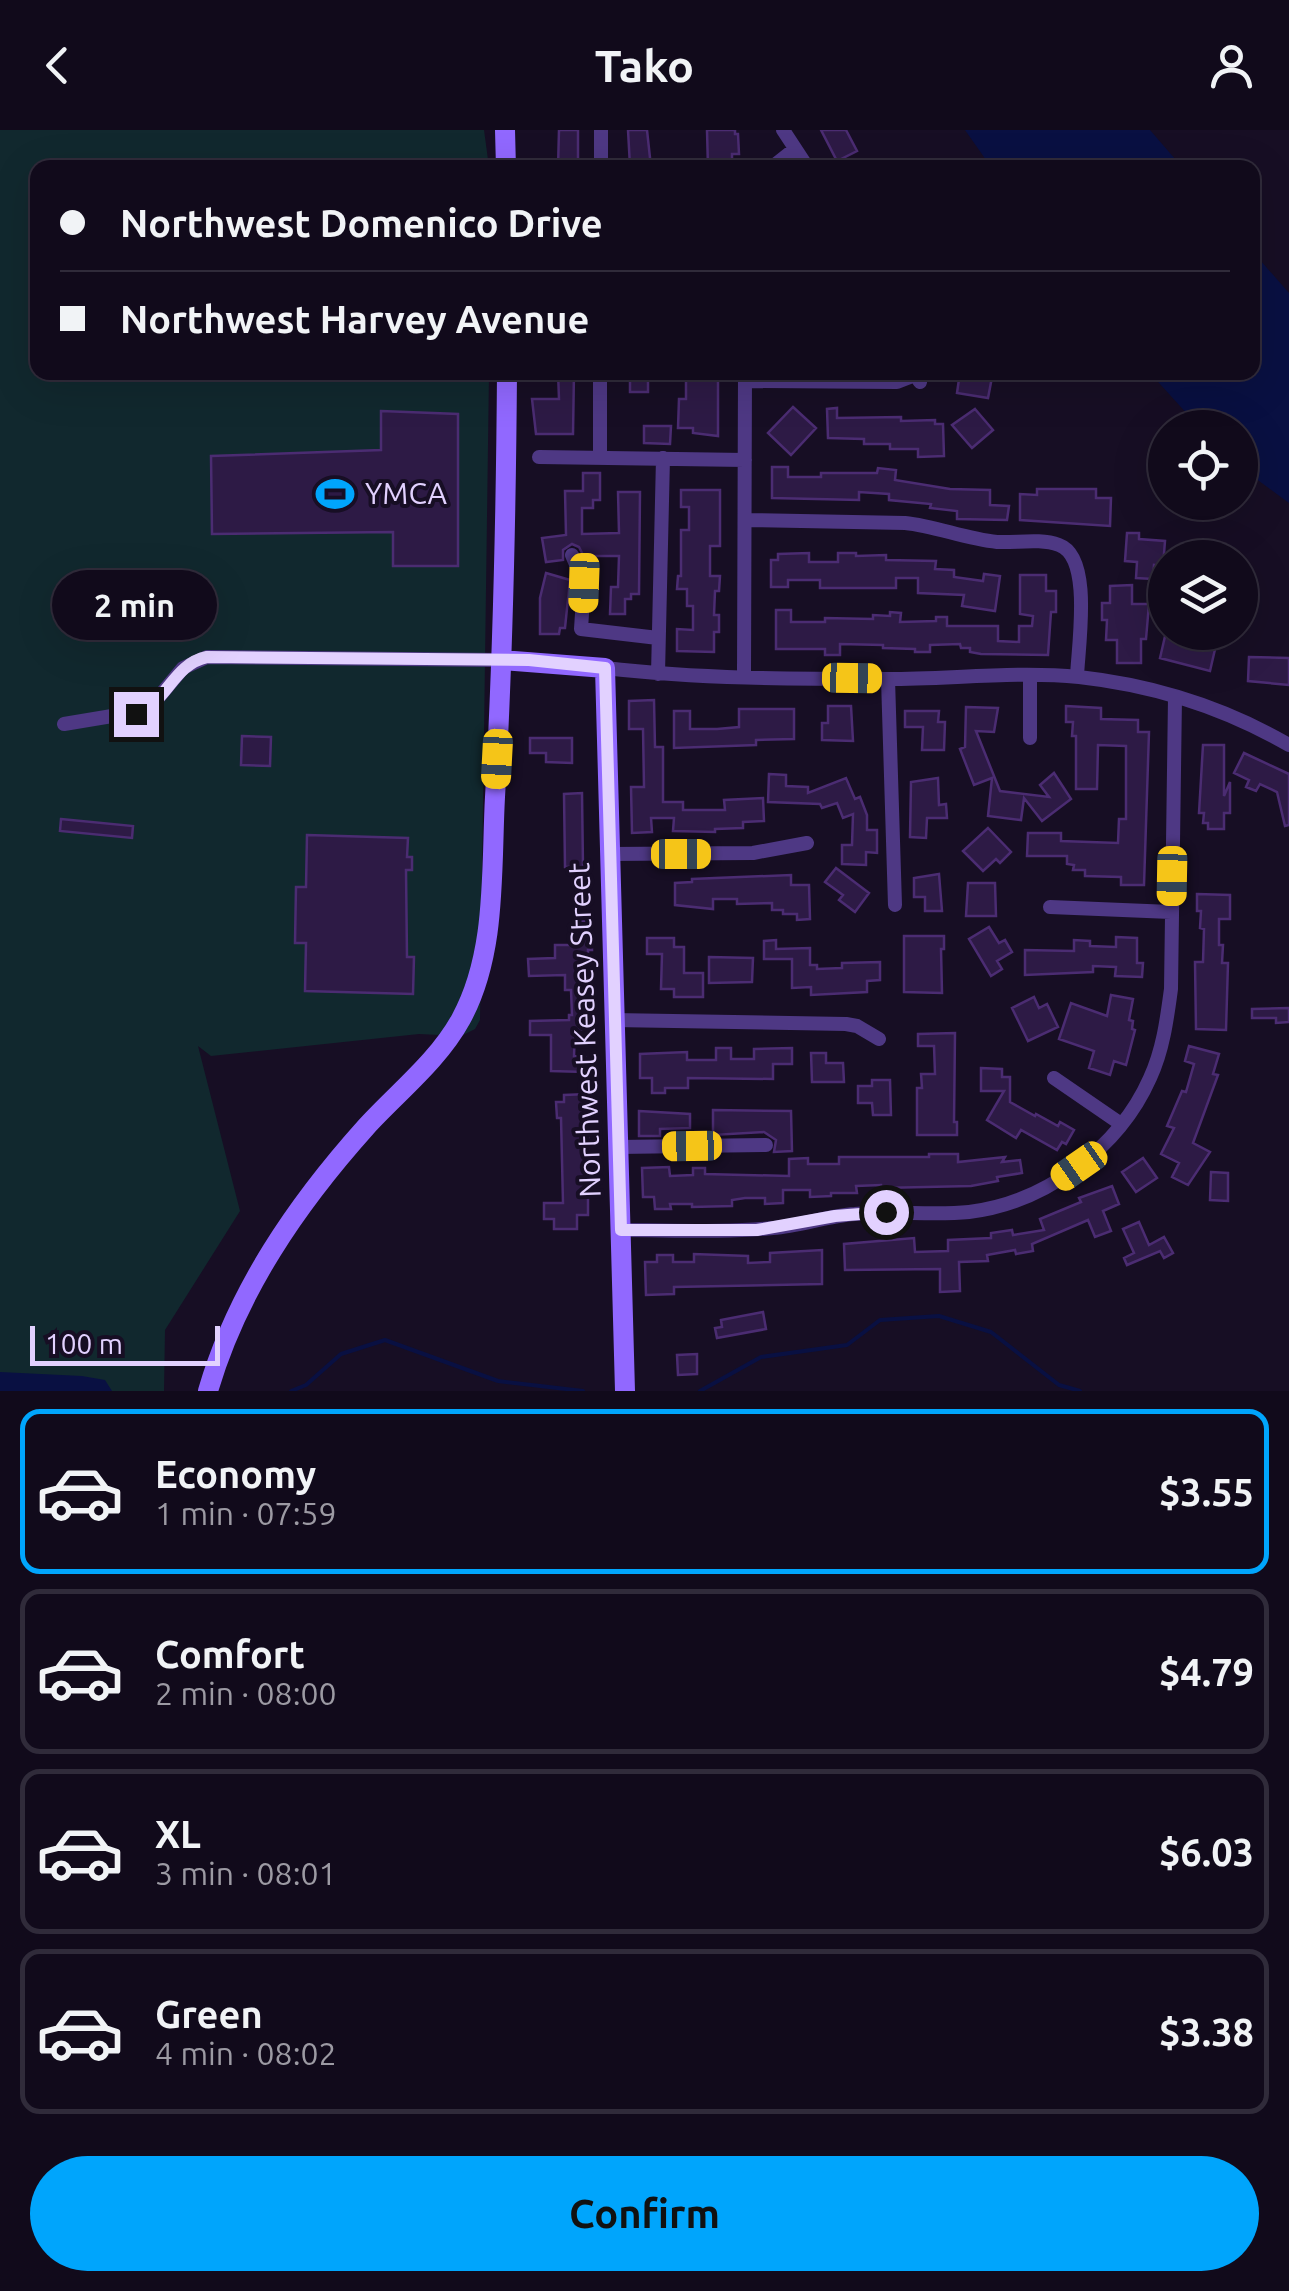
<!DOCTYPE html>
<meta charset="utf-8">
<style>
body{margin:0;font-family:Ubuntu,sans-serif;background:#1e1828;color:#f1f3f6;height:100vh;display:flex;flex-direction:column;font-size:38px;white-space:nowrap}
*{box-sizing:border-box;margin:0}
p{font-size:32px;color:#9c9aa3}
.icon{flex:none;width:55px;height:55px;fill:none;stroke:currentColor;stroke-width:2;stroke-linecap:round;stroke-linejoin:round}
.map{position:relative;height:1261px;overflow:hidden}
.panel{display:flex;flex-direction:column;background:#110a1b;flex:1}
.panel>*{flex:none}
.hud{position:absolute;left:30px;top:30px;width:1230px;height:220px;border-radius:20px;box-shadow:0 10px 40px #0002,0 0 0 2px #302b3a;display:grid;align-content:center;height:220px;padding:0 30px;background:#110a1b}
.fabs{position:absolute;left:1148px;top:280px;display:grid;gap:20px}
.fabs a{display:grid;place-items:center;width:110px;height:110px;border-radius:50%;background:#110a1b;box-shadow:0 10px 40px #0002,0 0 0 2px #302b3a;font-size:50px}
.scale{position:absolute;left:30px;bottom:25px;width:190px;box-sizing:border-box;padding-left:10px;border:5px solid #e2d1ff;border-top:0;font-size:28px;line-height:35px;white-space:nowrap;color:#e2d1ff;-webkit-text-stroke:8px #170e24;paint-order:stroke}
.end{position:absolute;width:45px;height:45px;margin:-22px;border:12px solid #e2d1ff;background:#111;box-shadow:0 0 0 5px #111}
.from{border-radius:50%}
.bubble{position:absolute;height:70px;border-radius:35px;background:#110a1b;box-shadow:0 10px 40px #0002,0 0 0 2px #302b3a;font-size:32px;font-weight:700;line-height:70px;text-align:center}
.car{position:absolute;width:30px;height:60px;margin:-30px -15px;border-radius:12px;box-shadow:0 0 8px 2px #0007;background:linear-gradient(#f5c518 24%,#345 0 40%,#f5c518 0 76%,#345 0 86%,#f5c518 0)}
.hud b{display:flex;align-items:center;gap:35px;height:95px;font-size:38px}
.hud b+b{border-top:2px solid #302b3a}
.hud i{width:25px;height:25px;background:#f1f3f6}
ul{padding:18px 0 0;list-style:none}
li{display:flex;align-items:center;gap:30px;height:165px;margin:0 20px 15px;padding:0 10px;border:5px solid #302b3a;border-radius:20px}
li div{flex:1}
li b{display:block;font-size:38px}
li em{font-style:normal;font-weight:700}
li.selected{border-color:#00a5fc}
li>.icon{width:90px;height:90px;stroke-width:1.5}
.action{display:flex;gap:20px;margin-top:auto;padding:20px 30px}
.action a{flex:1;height:115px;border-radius:60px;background:#00a5fc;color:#111;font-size:40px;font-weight:700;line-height:115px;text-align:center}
header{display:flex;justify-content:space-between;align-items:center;height:130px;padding:0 30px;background:#110a1b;font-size:45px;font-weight:700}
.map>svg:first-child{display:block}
.green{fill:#11282e}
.water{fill:#091042}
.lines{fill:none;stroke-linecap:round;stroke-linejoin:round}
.stream{stroke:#091042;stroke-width:4}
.building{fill:#2d1a45;stroke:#4b2c72;stroke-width:2.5}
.street{stroke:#4e3884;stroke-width:14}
.secondary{stroke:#9168ff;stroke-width:20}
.route{stroke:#e2d1ff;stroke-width:12}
.labels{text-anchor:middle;stroke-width:8;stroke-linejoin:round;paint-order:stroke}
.poi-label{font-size:30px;fill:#e2d1ff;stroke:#170e24;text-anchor:start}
.street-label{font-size:30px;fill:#e2d1ff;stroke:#170e24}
</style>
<header><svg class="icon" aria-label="back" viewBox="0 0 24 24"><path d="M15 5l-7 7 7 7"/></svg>Tako<svg class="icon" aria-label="person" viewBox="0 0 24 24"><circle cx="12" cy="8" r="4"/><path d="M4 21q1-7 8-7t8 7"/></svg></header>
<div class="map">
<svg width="1289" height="1261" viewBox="0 0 1289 1261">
<rect width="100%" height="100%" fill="#170e24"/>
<!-- green -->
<path class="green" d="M0,0h484l5,37 -451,1v204l451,1 -9,647 -5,9 -14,7 -42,-2 -208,22 -13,-10 42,165 -75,119 -1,61h-164z"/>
<!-- water -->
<path class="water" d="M965,0h185l32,37h-191z
M1253,122l36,41v210l-49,-36v-39l-41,-1 -49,-54 102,-1z
M0,1242l82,4 23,4 7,11h-112z"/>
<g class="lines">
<!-- stream -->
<path class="stream" d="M291,1261l15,-6 35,-31 44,-14 113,41 85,10
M700,1261l61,-34 86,-12 33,-25 59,-4 52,16 68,53 21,6"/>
</g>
<!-- building -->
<path class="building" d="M559,0h19v37l-20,1z
M628,0h19l4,37 -21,-1z
M707,0h28v4h3l1,20h-7v14h-24z
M821,0h25l11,21 -20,10z
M558,242h16l-1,62h-37l-4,-35h27z
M630,242h18v20h-18z
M693,242h25v64l-25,-3v-5h-15l1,-29h7v-21h7z
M960,242h33l-5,26 -31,-5z
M793,277l23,21 -25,27 -23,-22z
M837,278v10l64,-1v4l34,-1v4h8l1,32 -26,1v-8h-28v-5h-26v-5l-36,-1 -1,-29z
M975,279l18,21 -21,18 -20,-23z
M381,281l77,3v152h-65v-34l-181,2 -1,-78 170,-6z
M644,296h27l-1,18 -26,-1z
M772,337h16v10h33v-4h56l1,-5 18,2 -1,10 55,9 40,1v15l19,1 -2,14 -50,-1v-8l-27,-3 1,-4 -42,-4v-6l-30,-2v8l-87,-2z
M583,343h17v27h-7v8h-11v26l37,-1 -1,-41h22l-1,102h-8v5h-6v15h-15l1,-27h7l1,-31h-27v3h-7l-6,-12 -7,-3 -9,6v10l-17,2 -4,-24 24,-3 -1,-44h18z
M1037,359h59v9h15l-1,28 -90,-6v-26l17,1z
M681,360h39v56h-10v30h10l-1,15h-4l-1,24h5v17h-5v20l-37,-1v-22l16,1v-24h-6v-17h-10l1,-13h3v-46h8v-23h-8z
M1127,403h12v6l26,2 -2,25 -9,-1 -1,14 -17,-1 1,-16 -12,-1z
M809,423v9h29v-9h18v3l30,-1v5l50,1 -1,8 19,1v7l29,4 1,-7 16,2 -5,35 -33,-5 2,-11 -46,-2v-15h-22v10h-76v-8h-32v7h-17v-27h7v-6z
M546,443l24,7 -5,48h-5l-1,6h-19v-36z
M1020,445h26v16h10v21h-5l-3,43 -67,-1 -11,-2v-4h-9l-1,-4 -30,1v7h-15v-3l-32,-1v-3l-43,-1v11h-15v-6h-49v-39h15v12h34v-4l48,1v-4l17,1v-4l11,1 -1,9 36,-1v-4h11v9h51v15l21,1v-16h13l1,-10 -13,-2z
M1132,455v19h17l-3,35h-5v24h-24v-23h-11l1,-20h-5v-17h8v-17z
M1166,502h53l-9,39 -50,-13z
M1249,527l40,1v27l-41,-4z
M654,570l1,47h8v55h20v8h42l-1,-10 39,-2 1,23 -21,1v6l-28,1v3l-42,-1 1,-13h-23l1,14 -20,1 -1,-46h13l-1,-58h-14v-28z
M828,576h23l2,35 -31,-1v-17h6z
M1066,576l35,2v11l37,1v12h11l-5,153h-23v-8l-36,-1v-6h-12l1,-5 -7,-1v-8h-40l1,-23h33v8l57,2 1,-24h7v-73l-28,-1 -1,44h-21v-53h-4l1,-14h-7z
M966,577l32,1 -4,24 -18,-1 24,60 49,6 -9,-12 14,-12 17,26 -29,22 -18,-23 -3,22 -33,-4 4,-38 -18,7 -14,-36 5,-2z
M739,579h55v30l-38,1v5l-82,3v-37h16v18h27l22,-2z
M905,581h34l-1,11h7l-1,28h-22l1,-23h-18z
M242,606l29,1 -1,29 -29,-1z
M530,608h42v25l-26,-1v-9h-16z
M1203,615h21v51l6,-14v31h-6v16h-16v-6h-5l1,-10h-5z
M1244,623l45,21v51l-4,1 -8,-34 -17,-8 -4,7 -10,-4 3,-7 -15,-7z
M769,644l17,1v11l22,1v6l38,-15 9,21 5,-2 7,18v15h10v23l-11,-1v13l-24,-1v-19h10l1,-31 -10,4 -6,-15 -15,5 -2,-4 -52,-2z
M938,648l1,27 7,-1 1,14h-20l-1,20 -16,-1 1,-55z
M582,663l1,74h-18l-1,-73z
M61,689l72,7 -1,12 -72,-7z
M988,698l23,24 -11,11 -4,-4 -13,12 -20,-20z
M307,705l101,3 -1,19h5v13h-6l1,87h7l-1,37 -108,-3 1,-48h-11l1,-56h10z
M836,738l33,25 -14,19 -16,-12 4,-5 -18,-13z
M939,744l3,37h-17v-14h-11v-19z
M791,745v10h18l1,34 -13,1v-6h-14v-4h-11v-7l-35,1v-5h-24v10l-38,-4v-22l17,-1v-3z
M968,753h27l1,33h-30z
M1197,764l33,1v24h-11v26h4l-1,18h6l-2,67 -30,-1 -1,-67h8l1,-33 -4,-1 1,-17h-4z
M591,791l1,29h-4l1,80 -14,-1 -1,27 11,1v15l-34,-1v-36h-21v-14l39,-1v-5h3l-1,-25h-6v-15l-36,1 -1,-17 27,-1v-13h20l-1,-23z
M989,797l10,16 6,-3 7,12 -15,9 5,8 -11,7 -22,-37z
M904,806h40v13h-3l1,44 -38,-1z
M1116,807l21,1v25h6l-1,14 -27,-1 1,-9 -23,-1v6l-68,3v-25l49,1v-11l16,1v5l26,1z
M647,808h27v9h10v26h19v24h-29v-8h-13l1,-35h-15z
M776,810v9l34,-1v17h7v4l25,-1v-5l38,-1v18l-13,1v11l-56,3v-8l-19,1v-29h-28v-18z
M709,827l44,1 -1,24 -43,1z
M1111,865l22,4 -4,21 4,1 -1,8 3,1 -9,35 -12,-4 -4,14 -21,-7 5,-17 -35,-12 12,-36 36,13z
M1034,867l5,11 8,-4 11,23 -30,14 -16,-33z
M1289,878v14l-13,1v-5h-24v-9z
M955,903l-1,89h3v13h-40v-47h5l-1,-14h14l-1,-28h-16v-12z
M1189,916l30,8 -6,20 5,1 -25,68 17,9 -22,33 -16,-8 7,-14 -18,-9 13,-26 -7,-2 15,-35 4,1 8,-28 -9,-3z
M716,918h15v11h23v-10l38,-1v16h-19v15l-85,-1v10h-23v5h-13v-15h-12v-24l47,-2v8h29z
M811,923h15v10h17l1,19h-32z
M981,938l21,1v8h8v25l25,14 1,-2 22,12 2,-4 14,8 -8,14 -4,-2 -5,8 -36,-20 -5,8 -29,-18 17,-29h-23z
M872,950h18l1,35h-18l-1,-12h-14v-17h14z
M588,964v121h-11v14h-23v-10h-10v-16h19l-2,-85h-4l-1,-16h8v-7z
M713,980l78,1 1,40 -18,1 2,-12 -12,-8 -51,3z
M639,981l51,3v14l-30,1v7h-21z
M929,1024h29v8l47,-5 -3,5 18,-2 2,13 -25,4 1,4 -27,5 -90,2v-3l-25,1 1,7h-26v3l-21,1v-7h-27v13l-18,1v-6h-20l-13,2v6l-40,1v-3h-22l1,5h-16l-1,-12h-11l-1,-29 27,-1 1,9 23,-1v-7h12v6l84,2v-17l19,-1v6h31v-7h90z
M1143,1028l14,20 -21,14 -14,-20z
M1211,1042l17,1v28l-18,-1z
M1112,1056l7,18 -16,7 8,20 -16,6 -7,-17 -56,24 1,7 -17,3 -1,-4 -28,5 1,6 -29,1 1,29 -20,1v-23l-95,1 -1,-26 70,-6 1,14 33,-1v-11l43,-2v-5l21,-3 1,5 31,-5 -4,-11 41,-17 -2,-4z
M1139,1092l10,23 15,-8 9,16 -9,5 -4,-7 -33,14 -3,-7 10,-5 -11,-24z
M822,1120v34l-148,3v7l-28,1 -1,-33h12v-7h16v7h21v-8l54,2v7l22,-1v-9z
M763,1182l3,17 -49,9 -2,-10 7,-1 -1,-7z
M697,1224v20l-19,1 -1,-20z"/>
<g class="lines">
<!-- street -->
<path class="street" d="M783,0l25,38
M601,38v-38
M771,38l24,-19
M745,251l152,1 18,-7 5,7
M539,327l206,3
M600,327v-85
M746,390l159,3c31,3 60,16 92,19 20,1 43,-4 62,3 34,12 19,101 18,132
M572,425l12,28 -3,46 77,9
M605,538c94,11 189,11 283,11 63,0 129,-8 191,-2 73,8 146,31 210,68
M658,544l5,-216
M744,546l1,-304
M1030,547v61
M888,549l7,226
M64,594l84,-14 35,-42 24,-11 295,3
M609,724l144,-1 54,-10
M1050,777l121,5
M613,890l233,4 11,2 22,13
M1054,948l67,46
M618,1017l148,-2
M621,1100c50,0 102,3 152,-2 27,-2 54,-12 82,-14 38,-4 76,2 114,-2 76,-9 150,-64 181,-134 13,-28 17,-59 21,-89l4,-292"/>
<!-- secondary -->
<path class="secondary" d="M505,0l1,38
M502,530l103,8 20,723
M208,1261c29,-100 89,-187 158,-264 32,-35 72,-66 95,-108 36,-66 30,-148 34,-222 8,-142 11,-283 12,-425"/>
</g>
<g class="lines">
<!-- route -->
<path class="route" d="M136,584c31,-11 37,-50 71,-57l322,3 76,8 16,562h136l78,-14 51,-4"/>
</g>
<!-- icons -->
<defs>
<g id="stadium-bare" transform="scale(3)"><path d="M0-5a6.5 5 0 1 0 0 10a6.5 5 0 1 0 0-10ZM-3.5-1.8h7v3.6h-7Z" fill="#00a5fc" stroke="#170e24" stroke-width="2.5" paint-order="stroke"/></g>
</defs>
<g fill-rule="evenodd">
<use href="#stadium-bare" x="335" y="364"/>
</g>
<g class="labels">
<!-- poi labels -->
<g class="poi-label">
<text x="365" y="374">YMCA</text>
</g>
<!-- street labels -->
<g class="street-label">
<text transform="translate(585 900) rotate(-92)" y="10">Northwest Keasey Street</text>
</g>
</g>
</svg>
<div class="fabs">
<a><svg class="icon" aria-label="locate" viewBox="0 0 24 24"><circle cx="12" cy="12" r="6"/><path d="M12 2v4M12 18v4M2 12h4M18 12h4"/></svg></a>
<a><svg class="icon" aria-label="layers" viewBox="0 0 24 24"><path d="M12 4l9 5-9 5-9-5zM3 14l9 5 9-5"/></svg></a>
</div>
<div class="scale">100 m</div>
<i class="end from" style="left:886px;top:1082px"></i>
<i class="end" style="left:136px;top:584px"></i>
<div class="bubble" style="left:52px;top:440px;width:165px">2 min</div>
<i class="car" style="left:584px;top:453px;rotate:182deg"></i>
<i class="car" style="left:852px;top:548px;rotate:91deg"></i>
<i class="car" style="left:497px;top:629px;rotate:183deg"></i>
<i class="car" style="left:681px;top:724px;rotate:90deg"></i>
<i class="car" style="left:1172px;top:746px;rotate:181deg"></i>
<i class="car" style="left:692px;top:1016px;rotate:269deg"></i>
<i class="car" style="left:1079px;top:1036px;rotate:235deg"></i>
<div class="hud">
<b><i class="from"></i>Northwest Domenico Drive</b>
<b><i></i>Northwest Harvey Avenue</b>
</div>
</div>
<section class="panel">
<ul>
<li class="selected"><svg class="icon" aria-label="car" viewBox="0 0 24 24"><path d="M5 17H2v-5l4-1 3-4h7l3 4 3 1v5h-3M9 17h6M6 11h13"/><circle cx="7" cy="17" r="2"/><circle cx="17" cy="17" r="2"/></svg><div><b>Economy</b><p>1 min · 07:59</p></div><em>$3.55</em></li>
<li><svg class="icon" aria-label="car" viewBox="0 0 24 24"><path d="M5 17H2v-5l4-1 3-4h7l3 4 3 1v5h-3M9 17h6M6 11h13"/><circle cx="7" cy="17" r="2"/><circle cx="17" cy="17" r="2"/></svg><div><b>Comfort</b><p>2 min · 08:00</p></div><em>$4.79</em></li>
<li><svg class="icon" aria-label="car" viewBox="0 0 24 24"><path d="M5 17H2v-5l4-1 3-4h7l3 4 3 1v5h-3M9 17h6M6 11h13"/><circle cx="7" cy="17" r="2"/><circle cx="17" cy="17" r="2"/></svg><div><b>XL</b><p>3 min · 08:01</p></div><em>$6.03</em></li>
<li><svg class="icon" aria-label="car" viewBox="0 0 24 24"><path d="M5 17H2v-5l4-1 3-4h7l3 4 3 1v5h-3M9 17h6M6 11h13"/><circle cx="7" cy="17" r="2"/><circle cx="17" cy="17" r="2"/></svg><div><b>Green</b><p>4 min · 08:02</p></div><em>$3.38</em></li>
</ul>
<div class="action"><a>Confirm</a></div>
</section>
